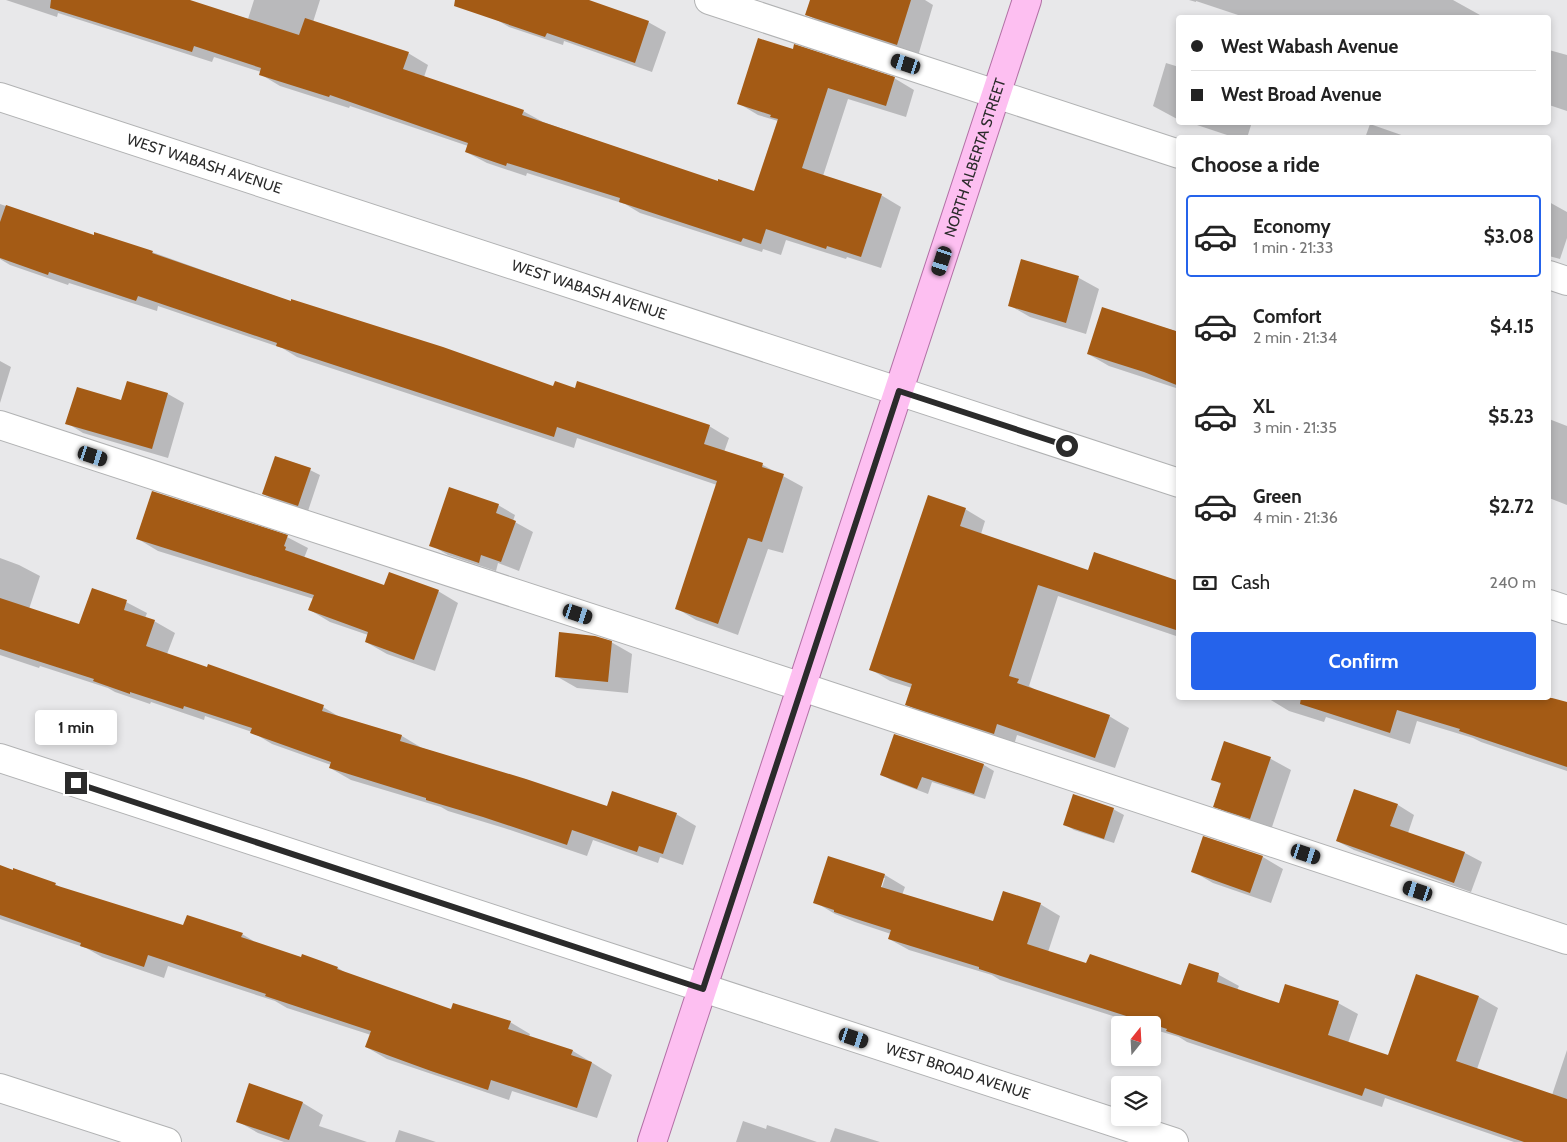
<!DOCTYPE html>
<meta charset="utf-8">
<style>
body{margin:0;font-family:Cabin,sans-serif;background:#f2f2f2;color:#222;height:100vh;display:flex;flex-direction:column;font-size:19px;white-space:nowrap}
*{box-sizing:border-box;margin:0}
p{font-size:16px;color:#767676}
.icon{flex:none;width:28px;height:28px;fill:none;stroke:currentColor;stroke-width:2;stroke-linecap:round;stroke-linejoin:round}
.map{position:relative;flex:1;overflow:hidden}
.panel{position:absolute;left:1176px;top:135px;width:375px;height:565px;display:flex;flex-direction:column;background:#fff;border-radius:5px;box-shadow:0 2px 8px #0003}
.panel>*{flex:none}
.hud{position:absolute;left:1176px;top:15px;width:375px;height:110px;border-radius:5px;box-shadow:0 2px 8px #0003;display:grid;align-content:center;height:110px;padding:0 15px;background:#fff}
.needle{width:32px;rotate:18deg}
.tools{position:absolute;left:1111px;top:1016px;display:grid;gap:10px}
.tools a{display:grid;place-items:center;width:50px;height:50px;border-radius:5px;background:#fff;box-shadow:0 2px 8px #0003;font-size:25px}
.end{position:absolute;width:22px;height:22px;margin:-11px;border:6px solid #2b2b2b;background:#fff;box-shadow:0 0 0 2px #fff}
.from{border-radius:50%}
.bubble{position:absolute;height:35px;border-radius:5px;background:#fff;box-shadow:0 2px 8px #0003;font-size:16px;font-weight:700;line-height:35px;text-align:center}
.car{position:absolute;width:15px;height:30px;margin:-15px -8px;border-radius:6px;box-shadow:0 0 4px 1px #0007;background:linear-gradient(#222 24%,#8ab4d8 0 40%,#222 0 76%,#8ab4d8 0 86%,#222 0)}
.hud b{display:flex;align-items:center;gap:18px;height:48px;font-size:19px}
.hud b+b{border-top:1px solid #e0e0e0}
.hud i{width:12px;height:12px;background:#222}
ul{padding:0;list-style:none}
li{display:flex;align-items:center;gap:15px;height:82px;margin:0 10px 8px;padding:0 5px;border:2px solid transparent;border-radius:5px}
li div{flex:1}
li b{display:block;font-size:19px}
li em{font-style:normal;font-weight:700}
li.current{border-color:#2563eb}
li>.icon{width:45px;height:45px;stroke-width:1.5}
h2{padding:0 15px;font-size:22px;line-height:60px}
.pay{display:flex;align-items:center;gap:12px;height:55px;padding:0 15px;font-size:19px}
.pay p{margin-inline-start:auto}
.primary-button{display:flex;gap:10px;margin-top:auto;padding:10px 15px}
.primary-button a{flex:1;height:58px;border-radius:5px;background:#2563eb;color:#fff;font-size:20px;font-weight:700;line-height:58px;text-align:center}
.map>svg:first-child{display:block}
.shadow{fill:#0003;fill-rule:evenodd}
.building{fill:#a45b15}
.lines{fill:none;stroke-linecap:round;stroke-linejoin:round}
.minor-casing{stroke:#b1b2b3;stroke-width:30}
.major-casing{stroke:#b270a5;stroke-width:30}
.minor{stroke:#fff;stroke-width:28}
.major{stroke:#fdbff1;stroke-width:28}
.route{stroke:#2b2b2b;stroke-width:6}
.labels{text-anchor:middle;stroke-width:5;stroke-linejoin:round;paint-order:stroke}
.street-label{font-size:15px;fill:#2b2b2b;stroke:#f5f6f7}
</style>
<div class="map">
<svg width="1567" height="1142" viewBox="0 0 1567 1142">
<rect width="100%" height="100%" fill="#e8e8ea"/>
<!-- shadow -->
<path class="shadow" d="M6,0h180l62,19 6,-19h66l-7,22 95,31 20,12 -4,12 99,34 20,11 176,61 36,10 23,-72 -20,-6 -20,-12 21,-63 135,38 20,12 -8,27 -58,-18 -25,77 58,19 20,12 -20,61 -34,-11 -1,2 -60,-19 -5,15 -18,-6 -1,3 -122,-39 -15,-9 -98,-31 -1,3 -39,-13 -21,-11 2,-6 -118,-40 -1,2 -69,-22 -20,-12 1,-2 -47,-15 -2,5 -154,-49 -1,4z
M497,0h88l63,22 18,10 -14,40 -88,-31 -1,4 -54,-18 -17,-10z
M811,0h114l8,5 -15,51 -91,-30 -21,-12z
M1189,0h264l27,15 -1,3h-232l-51,-17v1z
M1549,50l18,5v56l-18,-6z
M1166,63l13,4v53l-26,-14z
M1188,122h64l-5,16h-11z
M1370,124l40,14h-45z
M1549,202l18,10v26l-7,21 -11,-3z
M0,204l94,33 58,15 140,50 262,85 155,39 20,12 -5,14 39,13 40,22 -20,66 -15,-4 -30,86 -42,-15 -20,-12 41,-123 -140,-47 -3,10 -277,-91 -15,-9 -124,-42 -1,5 -88,-28 -1,2 -58,-20 -10,-6z
M1022,261l57,17 20,11 -13,45 -56,-17 -21,-12z
M1102,309l77,23v57l-70,-23 -21,-12z
M0,361l11,6 -11,36z
M127,382l41,12 16,9 -16,55 -85,-25 -16,-10 55,-21z
M1549,419l18,7v79l-18,-7z
M310,470l10,5 -12,36 -35,-12 -10,-5z
M498,505l17,10 -2,6 20,11 -14,39 -21,-8 -2,8 -48,-16 -17,-10z
M965,509l20,12 -4,13 107,37 89,10 2,-1v57l-121,-41 -29,90 10,6 70,24 20,12 -14,40 -98,-33 -3,10 -88,-29 -20,-12 6,-16 -22,-7 -20,-12z
M287,537l21,11 -4,10 81,29 53,4 20,12 -23,68 -48,-17 -21,-12 2,-7 -38,-13 -20,-12 4,-11 -156,-48 -20,-12z
M0,558l19,7 21,11 -11,33 51,16 46,-23 21,11 -2,5 9,3 21,12 -8,21 156,53 20,12 59,17 20,12 186,60 68,6 20,12 -13,39 -23,-8 -2,6 -65,-23 -6,16 -83,-28 -56,-17 -7,-4 -90,-27 -21,-12 1,-3 -59,-21 -20,-12 -47,-16 -1,4 -53,-18 -1,2 -35,-12 -7,-4 -68,-22 -1,2 -39,-13z
M611,642l21,12 -4,39 -51,-5 -21,-12z
M1269,698h262l24,7 12,7v59l-86,-29 -8,-4 -56,-17 -7,23 -84,-27 -2,5 -35,-11 -20,-12z
M895,736l89,29 10,6 -9,28 -53,-17 -4,12 -37,-14 -10,-6z
M1225,743l46,16 20,11 -20,60 -36,-12 -20,-12 7,-21 -9,-6z
M1398,805l16,10 -6,18 57,20 17,9 -11,30 -117,-42 -17,-9z
M1113,809l11,6 -10,28 -40,-13 -10,-6z
M1204,838l59,19 20,12 -12,34 -58,-20 -21,-12z
M829,858l56,17 20,12 -3,8 92,28 46,-19 20,12 -12,36 39,13 95,21 8,-22 29,11 20,11 -2,4 43,15 58,-2 20,11 -10,29 41,13 90,-59 19,11 -21,61 75,26 15,-45v92h-53l-129,-44 -3,9 -195,-65 -8,-5 -27,-8v-4h-11l-141,-45 -8,-5 -83,-25 -20,-11 2,-5 -36,-12 -20,-8 -20,-12zM883,878h2l-5,15h-2z
M0,866l55,18 10,6 119,37 58,7 20,12 76,22 13,8 101,35 58,11 20,12 -1,3 44,14 39,24 -15,43 -85,-27 -3,9 -122,-41 -21,-12 5,-12 -84,-27 -12,-7 -107,-35 -4,12 -62,-21 -16,-9 -86,-29z
M250,1084l53,19 20,12 -4,11 48,16h-83l-26,-9 -21,-12z
M743,1121l23,8 1,-4 50,17h-81z
M835,1128l45,14h-50z
M399,1130l37,12h-41z"/>
<!-- building -->
<path class="building" d="M51,0h139l109,35 6,-17 104,34 -6,17 121,41 -2,5 196,66v-2l36,12 24,-72 -8,-2 1,-2 -34,-11 21,-66 35,11 1,-5 101,33 -9,29 -58,-18 -26,80 80,26 -21,63 -34,-11 -1,3 -60,-20 -5,15 -18,-6 -2,4 -122,-40 1,-4 -113,-35 -1,3 -41,-14 3,-9 -138,-48 -1,2 -70,-22 2,-7 -67,-22 -2,6 -142,-44z
M455,0h134l60,21 -14,42 -88,-30 -2,4 -91,-31z
M810,0h101l-14,45 -92,-30z
M6,205l88,30v-3l59,19 -1,2 139,48v-2l152,48 110,39 2,-5 20,7 2,-7 133,44 -6,19 59,19 -1,4 22,7 -22,68 -14,-4 -30,86 -43,-15 42,-128 -160,-54 -3,10 -278,-91 1,-3 -139,-47 -2,5 -87,-29 -1,3 -48,-17v-36z
M1021,259l58,17 -13,47 -58,-17z
M1102,307l77,25v54l-35,-14 -57,-18z
M127,381l41,12 -16,56 -87,-25 12,-37 44,13z
M275,456l36,12 -13,38 -36,-12z
M449,487l50,17 -3,9 20,8 -15,41 -20,-7 -2,8 -50,-17z
M152,491l136,44 -4,11 2,1 -1,3 99,35 5,-13 50,18 -25,70 -49,-18 3,-10 -60,-22 6,-15 -178,-56z
M928,495l38,13 -6,18 128,44 6,-18 85,29v50l-141,-46 -29,91 10,3 -2,4 93,32 -15,43 -98,-34 -3,10 -89,-29 7,-21 -43,-14z
M92,588l35,12 -3,10 31,10 -9,26 61,21 1,-3 116,41 -2,6 80,24 -2,6 126,38 81,27 5,-15 65,22 -14,41 -24,-8 -2,6 -65,-22 -5,15 -84,-28 -57,-17v-2l-97,-30 2,-6 -81,-29 2,-5 -68,-22 -1,3 -53,-17v2l-37,-13 1,-2 -94,-30v-51l79,26z
M559,632l36,4 17,5 -4,41 -53,-5z
M1301,698h251l15,4v65l-108,-36 1,-2 -63,-19 -7,23 -90,-29z
M894,734l90,30 -10,30 -52,-17 -5,12 -37,-14z
M1224,741l47,16 -21,62 -37,-12 8,-24 -10,-3z
M1354,789l44,15 -8,22 75,26 -11,31 -118,-42z
M1073,794l41,14 -10,31 -41,-14z
M1203,836l60,20 -13,37 -59,-21z
M828,856l57,18 -4,13 112,34 10,-30 38,12 -14,41 59,19 4,-9 91,31 8,-22 30,10 -2,9 62,21 6,-19 54,17 -11,34 60,20 28,-81 63,22 -23,65 111,38v43h-43l-159,-54 -3,8 -196,-65 1,-2 -188,-60v-2l-91,-28 3,-9 -57,-18v-2l-21,-7z
M0,865l13,5v-2l43,15 -1,2 128,40 4,-10 56,18 -2,4 60,20 1,-3 36,13 -1,2 114,40 2,-6 58,18 -3,8 65,21 -2,5 21,7 -15,46 -86,-28 -3,10 -57,-19 -66,-24 6,-16 -106,-35 1,-2 -118,-39 -4,12 -64,-21 1,-3 -81,-28z
M249,1083l54,19 -14,38 -53,-18z"/>
<g class="lines">
<!-- minor casing -->
<g class="minor-casing">
<g id="minor">
<path d="M709,0l470,154"/>
<path id="s1" d="M0,97l1179,386"/>
<path d="M1549,275l18,6"/>
<path d="M0,425l802,262 765,253"/>
<path d="M1549,604l18,6"/>
<path id="s2" d="M0,758l1174,384"/>
<path d="M0,1088l167,54"/>
</g>
</g>
<!-- major casing -->
<g class="major-casing">
<g id="major">
<path id="s3" d="M652,1142l375,-1142"/>
</g>
</g>
<!-- minor -->
<use href="#minor" class="minor"/>
<!-- major -->
<use href="#major" class="major"/>
</g>
<g class="lines">
<!-- route -->
<path class="route" d="M76,783l627,206 196,-598 168,55"/>
</g>
<g class="labels">
<!-- street labels -->
<g class="street-label">
<text dy="5" stroke="none"><textPath href="#s3" startOffset="1036">NORTH ALBERTA STREET</textPath></text>
<text dy="5" stroke="none"><textPath href="#s1" startOffset="215">WEST WABASH AVENUE</textPath></text>
<text dy="5" stroke="none"><textPath href="#s1" startOffset="620">WEST WABASH AVENUE</textPath></text>
<text dy="5" stroke="none"><textPath href="#s2" startOffset="1008">WEST BROAD AVENUE</textPath></text>
</g>
</g>
</svg>
<div class="tools">
<a><svg class="needle" viewBox="-14 -14 28 28"><path d="M0-13l5 13h-10z" fill="#e53935"/><path d="M0 13l5-13h-10z" fill="#767676"/></svg></a>
<a><svg class="icon" aria-label="layers" viewBox="0 0 24 24"><path d="M12 4l9 5-9 5-9-5zM3 14l9 5 9-5"/></svg></a>
</div>
<i class="end from" style="left:1067px;top:446px"></i>
<i class="end" style="left:76px;top:783px"></i>
<div class="bubble" style="left:35px;top:710px;width:82px">1 min</div>
<i class="car" style="left:906px;top:64px;rotate:288deg"></i>
<i class="car" style="left:942px;top:261px;rotate:198deg"></i>
<i class="car" style="left:93px;top:456px;rotate:108deg"></i>
<i class="car" style="left:578px;top:614px;rotate:108deg"></i>
<i class="car" style="left:1306px;top:854px;rotate:108deg"></i>
<i class="car" style="left:1418px;top:891px;rotate:288deg"></i>
<i class="car" style="left:854px;top:1038px;rotate:108deg"></i>
<div class="hud">
<b><i class="from"></i>West Wabash Avenue</b>
<b><i></i>West Broad Avenue</b>
</div>
<section class="panel">
<h2>Choose a ride</h2>
<ul>
<li class="current"><svg class="icon" aria-label="car" viewBox="0 0 24 24"><path d="M5 17H2v-5l4-1 3-4h7l3 4 3 1v5h-3M9 17h6M6 11h13"/><circle cx="7" cy="17" r="2"/><circle cx="17" cy="17" r="2"/></svg><div><b>Economy</b><p>1 min · 21:33</p></div><em>$3.08</em></li>
<li><svg class="icon" aria-label="car" viewBox="0 0 24 24"><path d="M5 17H2v-5l4-1 3-4h7l3 4 3 1v5h-3M9 17h6M6 11h13"/><circle cx="7" cy="17" r="2"/><circle cx="17" cy="17" r="2"/></svg><div><b>Comfort</b><p>2 min · 21:34</p></div><em>$4.15</em></li>
<li><svg class="icon" aria-label="car" viewBox="0 0 24 24"><path d="M5 17H2v-5l4-1 3-4h7l3 4 3 1v5h-3M9 17h6M6 11h13"/><circle cx="7" cy="17" r="2"/><circle cx="17" cy="17" r="2"/></svg><div><b>XL</b><p>3 min · 21:35</p></div><em>$5.23</em></li>
<li><svg class="icon" aria-label="car" viewBox="0 0 24 24"><path d="M5 17H2v-5l4-1 3-4h7l3 4 3 1v5h-3M9 17h6M6 11h13"/><circle cx="7" cy="17" r="2"/><circle cx="17" cy="17" r="2"/></svg><div><b>Green</b><p>4 min · 21:36</p></div><em>$2.72</em></li>
</ul>
<div class="pay"><svg class="icon" aria-label="cash" viewBox="0 0 24 24"><path d="M3 7h18v10H3z"/><circle cx="12" cy="12" r="2"/></svg>Cash<p>240 m</p></div>
<div class="primary-button"><a>Confirm</a></div>
</section>
</div>
